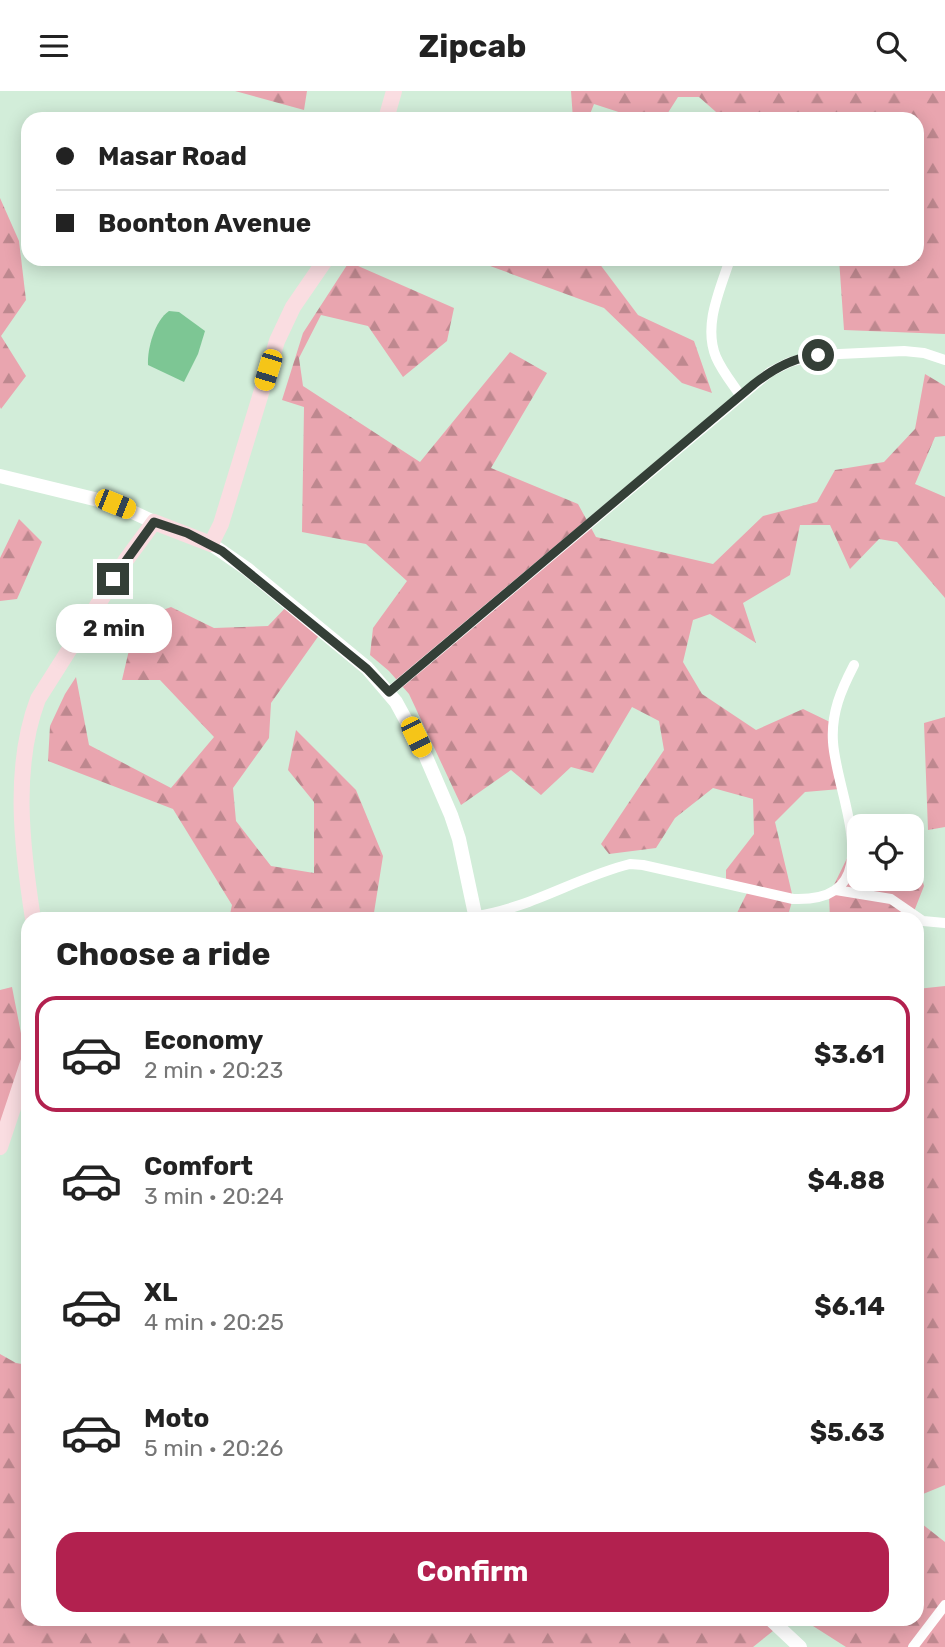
<!DOCTYPE html>
<meta charset="utf-8">
<style>
body{margin:0;font-family:Rubik,sans-serif;background:#f2f2f2;color:#222;height:100vh;display:flex;flex-direction:column;font-size:26px;white-space:nowrap}
*{box-sizing:border-box;margin:0}
p{font-size:23px;color:#767676}
.icon{flex:none;width:38px;height:38px;fill:none;stroke:currentColor;stroke-width:2;stroke-linecap:round;stroke-linejoin:round}
.map{position:relative;flex:1;overflow:hidden}
.details{position:absolute;left:21px;top:821px;width:903px;height:714px;display:flex;flex-direction:column;background:#fff;border-radius:21px;box-shadow:0 4px 18px #0003}
.details>*{flex:none}
.top-card{position:absolute;left:21px;top:21px;width:903px;height:154px;border-radius:21px;box-shadow:0 4px 18px #0003;display:grid;align-content:center;height:154px;padding:0 35px;background:#fff}
.controls{position:absolute;left:847px;top:723px;display:grid;gap:14px}
.controls a{display:grid;place-items:center;width:77px;height:77px;border-radius:14px;background:#fff;box-shadow:0 4px 18px #0003;font-size:35px}
.end{position:absolute;width:32px;height:32px;margin:-16px;border:9px solid #343f37;background:#fff;box-shadow:0 0 0 4px #fff}
.from{border-radius:50%}
.bubble{position:absolute;height:49px;border-radius:21px;background:#fff;box-shadow:0 4px 18px #0003;font-size:23px;font-weight:700;line-height:49px;text-align:center}
.car{position:absolute;width:21px;height:42px;margin:-21px -10px;border-radius:9px;box-shadow:0 0 5px 2px #0007;background:linear-gradient(#f5c518 24%,#345 0 40%,#f5c518 0 76%,#345 0 86%,#f5c518 0)}
.top-card b{display:flex;align-items:center;gap:24px;height:66px;font-size:26px}
.top-card b+b{border-top:2px solid #e0e0e0}
.top-card i{width:18px;height:18px;background:#222}
ul{padding:0;list-style:none}
li{display:flex;align-items:center;gap:21px;height:116px;margin:0 14px 10px;padding:0 21px;border:4px solid transparent;border-radius:21px}
li div{flex:1}
li b{display:block;font-size:26px}
li em{font-style:normal;font-weight:700}
li.on{border-color:#b2214f}
li>.icon{width:63px;height:63px;stroke-width:1.5}
h2{padding:0 35px;font-size:32px;line-height:84px}
.cta{display:flex;gap:14px;margin-top:auto;padding:14px 35px}
.cta a{flex:1;height:80px;border-radius:21px;background:#b2214f;color:#fff;font-size:28px;font-weight:700;line-height:80px;text-align:center}
header{display:flex;justify-content:space-between;align-items:center;height:91px;padding:0 35px;background:#fff;font-size:32px;font-weight:700}
.map>svg:first-child{display:block}
.forest{fill:url(#forest-firs)}
.water{fill:#7dc694}
.lines{fill:none;stroke-linecap:round;stroke-linejoin:round}
.street{stroke:#fff;stroke-width:10}
.secondary{stroke:#fff;stroke-width:14}
.primary{stroke:#fadde1;stroke-width:16}
.route{stroke:#343f37;stroke-width:9}
</style>
<header><svg class="icon" aria-label="menu" viewBox="0 0 24 24"><path d="M4 6h16M4 12h16M4 18h16"/></svg>Zipcab<svg class="icon" aria-label="search" viewBox="0 0 24 24"><circle cx="10" cy="10" r="6"/><path d="M15 15l6 6"/></svg></header>
<div class="map">
<svg width="945" height="1556" viewBox="0 0 945 1556">
<defs>
<pattern id="forest-firs" width="22" height="20" patternUnits="userSpaceOnUse" patternTransform="scale(1.75)"><rect width="22" height="20" fill="#e9a5af"/><path d="M5 1l3.5 6h-7zM16 11l3.5 6h-7z" fill="#be888f"/></pattern>
</defs>
<rect width="100%" height="100%" fill="#d2edd9"/>
<!-- forest -->
<path class="forest" d="M235,0h72l-3,19z
M571,0h374v243l-101,-4 -5,-71h78v-140h-193l-25,-22h-21l-14,22h-24l-46,-15 -6,15h-15z
M0,107l19,43 7,59 -25,36 25,40 -25,33 -1,-2z
M471,168h125l42,56 56,26 18,52 -30,-10 -78,-75z
M349,171l105,46 -7,33 -44,36 -35,-51 -47,-11 -22,43 4,28 117,76 90,-110 37,21 -56,95 87,36 18,33 117,27 50,-48 54,-14 18,-32 49,-8 31,-33 10,-55 20,12v50l-10,1 -20,47 30,13v101l-48,-56 -18,-3 -29,30 -20,-44h-30l-10,50 -47,28 13,40 -46,-29 -17,6 -10,42 19,32 54,36 47,-21 29,14 8,66 -35,3 -30,30 18,76 -6,21h-53l15,-30 -23,-6v-13l28,-36 -1,-35 -40,-11 -38,30 -19,30 -47,6 -8,-10 63,-94 -5,-29 -27,-14 -39,66 -22,-6 -30,28 -30,-25 -50,35 -52,-111 -20,-23 -19,-16 3,-27 34,-47 -41,-37 -64,-12 2,-125 -22,-7 21,-67z
M19,428l23,23 -25,57 -17,2v-43z
M289,513l33,27 -51,72 -2,35 -36,50 3,33 35,45 43,7v-71l-26,-32 8,-40 60,60 27,66 -10,63h-144l3,-14 -59,-96 -125,-48 2,-35 15,-32 11,-17 13,68 82,43 43,-51 -54,-57h-38l14,-60 35,-13 43,21 54,-2z
M945,626v110l-17,3 -4,-107z
M912,750l12,45 -13,33h-81l-1,-24 24,-49 6,-1v34h53z
M945,895v499l-22,9 -6,15v-520z
M12,896l13,67 -25,72v-136z
M0,1263l16,9 12,2v254h760l-35,28h-753z
M917,1429l28,22v105h-99l-44,-28h115z"/>
<!-- water -->
<path class="water" d="M169,220l10,1 26,19 -7,23 -14,28 -36,-17c-1,-16 7,-45 21,-54z"/>
<g class="lines">
<!-- street -->
<path class="street" d="M730,168c-10,31 -27,66 -14,98 6,14 16,26 24,38
M389,601l381,-320 20,-10 28,-7 86,-4 20,2 21,7
M836,799l55,9 32,22 22,2
M476,825c55,-8 101,-39 154,-52l13,1 150,34c101,4 43,-103 40,-157 -2,-29 8,-52 21,-77
M913,1556l32,-42"/>
<!-- secondary -->
<path class="secondary" d="M0,385l115,28 39,18
M211,453l36,25 120,99 29,34 30,55 25,58 8,24 17,80
M770,1528l30,28"/>
<!-- primary -->
<path class="primary" d="M386,28l8,-28
M33,828c-11,-71 -21,-152 5,-220l88,-139 28,-38 57,22 10,-20 56,-183 16,-34 33,-48
M0,1056l28,-84"/>
</g>
<g class="lines">
<!-- route -->
<path class="route" d="M113,488l41,-57 33,11 35,18 145,118 22,23 365,-308c19,-15 40,-27 64,-29"/>
</g>
</svg>
<div class="controls">
<a><svg class="icon" aria-label="locate" viewBox="0 0 24 24"><circle cx="12" cy="12" r="6"/><path d="M12 2v4M12 18v4M2 12h4M18 12h4"/></svg></a>
</div>
<i class="end from" style="left:818px;top:264px"></i>
<i class="end" style="left:113px;top:488px"></i>
<div class="bubble" style="left:56px;top:513px;width:116px">2 min</div>
<i class="car" style="left:268px;top:279px;rotate:197deg"></i>
<i class="car" style="left:115px;top:413px;rotate:112deg"></i>
<i class="car" style="left:416px;top:646px;rotate:154deg"></i>
<div class="top-card">
<b><i class="from"></i>Masar Road</b>
<b><i></i>Boonton Avenue</b>
</div>
<section class="details">
<h2>Choose a ride</h2>
<ul>
<li class="on"><svg class="icon" aria-label="car" viewBox="0 0 24 24"><path d="M5 17H2v-5l4-1 3-4h7l3 4 3 1v5h-3M9 17h6M6 11h13"/><circle cx="7" cy="17" r="2"/><circle cx="17" cy="17" r="2"/></svg><div><b>Economy</b><p>2 min · 20:23</p></div><em>$3.61</em></li>
<li><svg class="icon" aria-label="car" viewBox="0 0 24 24"><path d="M5 17H2v-5l4-1 3-4h7l3 4 3 1v5h-3M9 17h6M6 11h13"/><circle cx="7" cy="17" r="2"/><circle cx="17" cy="17" r="2"/></svg><div><b>Comfort</b><p>3 min · 20:24</p></div><em>$4.88</em></li>
<li><svg class="icon" aria-label="car" viewBox="0 0 24 24"><path d="M5 17H2v-5l4-1 3-4h7l3 4 3 1v5h-3M9 17h6M6 11h13"/><circle cx="7" cy="17" r="2"/><circle cx="17" cy="17" r="2"/></svg><div><b>XL</b><p>4 min · 20:25</p></div><em>$6.14</em></li>
<li><svg class="icon" aria-label="car" viewBox="0 0 24 24"><path d="M5 17H2v-5l4-1 3-4h7l3 4 3 1v5h-3M9 17h6M6 11h13"/><circle cx="7" cy="17" r="2"/><circle cx="17" cy="17" r="2"/></svg><div><b>Moto</b><p>5 min · 20:26</p></div><em>$5.63</em></li>
</ul>
<div class="cta"><a>Confirm</a></div>
</section>
</div>
